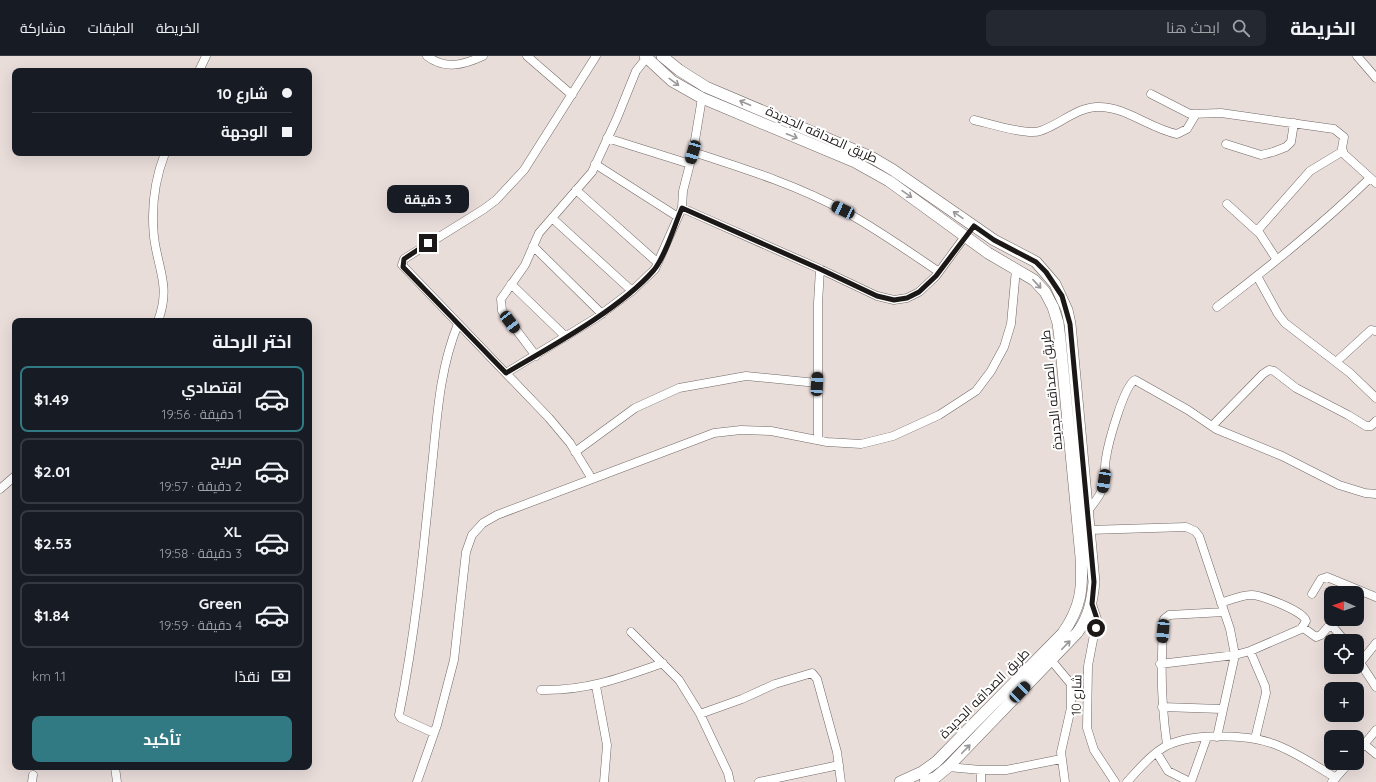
<!DOCTYPE html>
<html lang="ar">
<meta charset="utf-8">
<style>
body{margin:0;font-family:Quicksand,Cairo,sans-serif;background:#242831;color:#f1f3f6;direction:rtl;height:100vh;display:flex;flex-direction:column;font-size:15px;white-space:nowrap}
*{box-sizing:border-box;margin:0}
p{font-size:13px;color:#9ea1a6}
.icon{flex:none;width:22px;height:22px;fill:none;stroke:currentColor;stroke-width:2;stroke-linecap:round;stroke-linejoin:round}
.map{position:relative;flex:1;overflow:hidden;direction:ltr}
.panel{position:absolute;left:12px;top:262px;width:300px;height:452px;display:flex;flex-direction:column;background:#171b24;border-radius:8px;box-shadow:0 4px 16px #0002;direction:rtl}
.panel>*{flex:none}
.hud{position:absolute;left:12px;top:12px;width:300px;height:88px;border-radius:8px;box-shadow:0 4px 16px #0002;direction:rtl;display:grid;align-content:center;height:88px;padding:0 20px;background:#171b24}
.needle{width:26px;rotate:272deg}
.tools{position:absolute;left:1324px;top:530px;display:grid;gap:8px}
.tools a{display:grid;place-items:center;width:40px;height:40px;border-radius:8px;background:#171b24;box-shadow:0 4px 16px #0002;font-size:20px}
.end{position:absolute;width:18px;height:18px;margin:-9px;border:5px solid #1c1817;background:#fff;box-shadow:0 0 0 2px #fff}
.from{border-radius:50%}
.bubble{position:absolute;height:28px;border-radius:8px;background:#171b24;box-shadow:0 4px 16px #0002;font-size:13px;font-weight:700;line-height:28px;text-align:center;direction:rtl}
.car{position:absolute;width:12px;height:24px;margin:-12px -6px;border-radius:5px;box-shadow:0 0 3px 1px #0007;background:linear-gradient(#222 24%,#8ab4d8 0 40%,#222 0 76%,#8ab4d8 0 86%,#222 0)}
.hud b{display:flex;align-items:center;gap:14px;height:38px;font-size:15px}
.hud b+b{border-top:1px solid #363941}
.hud i{width:10px;height:10px;background:#f1f3f6}
ul{padding:0;list-style:none}
li{display:flex;align-items:center;gap:12px;height:66px;margin:0 8px 6px;padding:0 12px;border:2px solid #363941;border-radius:8px}
li div{flex:1}
li b{display:block;font-size:15px}
li em{font-style:normal;font-weight:700}
li.selected{border-color:#317983}
li>.icon{width:36px;height:36px;stroke-width:1.5}
h2{padding:0 20px;font-size:18px;line-height:48px}
.pay{display:flex;align-items:center;gap:10px;height:44px;padding:0 20px;font-size:15px}
.pay p{margin-inline-start:auto}
.primary-button{display:flex;gap:8px;margin-top:auto;padding:8px 20px}
.primary-button a{flex:1;height:46px;border-radius:8px;background:#317983;color:#fff;font-size:16px;font-weight:700;line-height:46px;text-align:center}
header{display:flex;align-items:center;gap:24px;box-sizing:border-box;height:56px;padding:0 20px;background:#171b24;border-bottom:1px solid #363941}
header strong{font-size:19px}
nav{display:flex;gap:22px;margin-inline-start:auto;font-size:14px}
.search{width:280px;height:36px;background:#242831;display:flex;align-items:center;gap:10px;box-sizing:border-box;padding:0 14px;border-radius:8px;color:#9ea1a6;font-size:15px}
.map>svg:first-child{display:block}
.lines{fill:none;stroke-linecap:round;stroke-linejoin:round}
.street-casing{stroke:#726865;stroke-width:9}
.secondary-casing{stroke:#726865;stroke-width:12}
.street{stroke:#fff;stroke-width:8}
.secondary{stroke:#fff;stroke-width:11}
.oneway{stroke:#999797}
.route{stroke:#1c1817;stroke-width:5}
.labels{text-anchor:middle;stroke-width:4;stroke-linejoin:round;paint-order:stroke}
.street-label{font-size:13px;fill:#1c1817;stroke:#fff}
</style>
<header>
<strong>الخريطة</strong>
<div class="search"><svg class="icon" aria-label="search" viewBox="0 0 24 24"><circle cx="10" cy="10" r="6"/><path d="M15 15l6 6"/></svg>ابحث هنا</div>
<nav><a>الخريطة</a><a>الطبقات</a><a>مشاركة</a></nav>
</header>
<div class="map">
<svg width="1376" height="726" viewBox="0 0 1376 726">
<rect width="100%" height="100%" fill="#e9ddda"/>
<g class="lines">
<!-- street casing -->
<g class="street-casing">
<path id="street" d="M427,0c18,14 37,9 56,0
M527,0l45,39
M1357,0l19,22
M199,15l7,-15
M1151,38l39,20 31,-1 113,16 10,8 -2,11 2,6 32,29
M974,64c14,3 54,16 66,11 19,-6 36,-23 56,-24 28,-2 54,22 81,27l10,-5 9,-15
M607,82l83,26
M1226,88l35,11 12,-3 13,-5 5,-5 3,-19
M693,96c52,17 104,33 151,59 33,18 64,40 95,61
M595,108l83,53
M576,134l82,73
M1227,148l33,30 17,26
M682,152l138,61 57,27 17,4 13,-2 12,-6 17,-16 30,-41
M552,162l80,73
M1257,175l53,-60 33,-20
M533,190l69,68
M1257,220l21,38 7,9 65,50 26,25
M511,228l55,53
M1217,251c53,-41 105,-82 153,-129
M158,265c13,-35 0,-51 -4,-84 -3,-28 1,-58 11,-84
M536,300l-34,-45 -1,-12 24,-34 14,-32 53,-61 25,-54 19,-47 12,-15
M1336,306l35,-32 5,1
M506,317l90,-55 36,-27 23,-22 27,-61 1,-17 10,-39 9,-54
M1212,370l51,-52 6,-4 5,1 22,17 52,27 18,11h5l5,-5
M818,384v-137l2,-34
M575,396l60,-44 44,-20 67,-12 71,7
M592,423l-22,-36 -21,-25 -147,-153 2,-6 80,-50 12,-9 28,-30 72,-114
M0,433l15,-13
M1087,456c5,-7 13,-15 15,-23 4,-10 2,-21 4,-31 2,-14 18,-73 29,-78l53,30 28,19 66,27 57,29 26,8 11,1
M1089,474l97,-3 9,4 4,5 31,93 5,26 -18,82
M1312,538l9,-15 6,-2 49,20
M1092,548l5,15 -9,47 -1,62 7,22 21,32
M1302,571l14,10 5,-2 7,-8h5l12,14
M631,576l48,48 21,34 28,59 2,9
M1250,595l15,35 1,7 -11,46
M1357,602l19,29
M1051,604l20,24v24l-10,44 4,30
M1360,607l16,-20
M1160,608l75,-9 15,-4 51,-22 5,-8c-2,-10 -45,-26 -55,-26 -10,0 -21,5 -30,8
M596,630l11,59 -3,37
M541,634c45,1 80,-12 122,-27
M1162,651l60,2
M700,658l42,-15 33,-15 37,-11 5,6 20,73 4,30
M434,677l-33,-15 -2,-3c16,-79 24,-160 32,-240 6,-52 7,-102 27,-151
M1364,688l12,10
M1167,689c-6,-43 -7,-83 -3,-126l5,-4 55,-3
M1157,697l11,18 22,11
M1357,697l19,-23
M115,711l2,15
M948,711l33,3h25l55,-11
M981,714v12
M32,726l1,-7
M417,726l20,-57 17,-65 12,-108 6,-17 11,-12 14,-8 217,-82 27,-3 30,1 56,11 34,2 32,-8 46,-21 37,-24 15,-20 13,-24 7,-23 5,-55
M759,726l80,-17
M1127,726c12,-13 25,-29 41,-37 26,-12 79,-11 106,-1 22,8 42,22 62,34
M1191,726l16,-45
M1332,726l17,-19"/>
</g>
<!-- secondary casing -->
<g class="secondary-casing">
<path id="secondary" d="M645,0l27,25 30,17 153,64 34,19 99,72 46,27 11,12 8,15 5,16 2,16 21,218c2,32 0,50 -18,76l-127,129 -14,10 -22,10
M662,0l17,14 27,17 165,70 22,13 101,70 42,22 19,22 12,26 3,14 24,258c-2,20 -5,35 -17,51l-129,134 -12,10 -11,5"/>
</g>
<!-- street -->
<use href="#street" class="street"/>
<!-- secondary -->
<use href="#secondary" class="secondary"/>
</g>
<!-- one-way arrows -->
<defs><path id="oneway-shaft" d="M-6 0H5M1.5-3L5.5 0L1.5 3" fill="none" stroke-width="1.6" stroke-linecap="round" stroke-linejoin="round"/></defs>
<g class="oneway">
<use href="#oneway-shaft" transform="translate(674 26) rotate(36)"/>
<use href="#oneway-shaft" transform="translate(745 47) rotate(-157)"/>
<use href="#oneway-shaft" transform="translate(792 80) rotate(22)"/>
<use href="#oneway-shaft" transform="translate(907 138) rotate(35)"/>
<use href="#oneway-shaft" transform="translate(958 159) rotate(-145)"/>
<use href="#oneway-shaft" transform="translate(1037 228) rotate(47)"/>
<use href="#oneway-shaft" transform="translate(1066 589) rotate(-46)"/>
<use href="#oneway-shaft" transform="translate(966 693) rotate(-46)"/>
</g>
<g class="lines">
<!-- route -->
<path class="route" d="M428,187l-24,16 -1,8 103,106c46,-27 113,-63 148,-103 12,-15 20,-44 28,-62l138,61 57,27 17,4 13,-2 12,-6 17,-16 38,-50 20,14 42,22 10,10 16,24 8,28 24,258 -2,22 5,15 -1,9"/>
</g>
<g class="labels">
<!-- street labels -->
<g class="street-label">
<text transform="translate(822 78) rotate(24)" y="5">طريق الصداقه الجديدة</text>
<text transform="translate(1051 334) rotate(-96)" y="5">طريق الصداقه الجديدة</text>
<text transform="translate(984 637) rotate(-45)" y="5">طريق الصداقه الجديدة</text>
<text transform="translate(1076 639) rotate(-89)" y="5">شارع 10</text>
</g>
</g>
</svg>
<div class="tools">
<a><svg class="needle" viewBox="-14 -14 28 28"><path d="M0-13l5 13h-10z" fill="#e53935"/><path d="M0 13l5-13h-10z" fill="#9ea1a6"/></svg></a>
<a><svg class="icon" aria-label="locate" viewBox="0 0 24 24"><circle cx="12" cy="12" r="6"/><path d="M12 2v4M12 18v4M2 12h4M18 12h4"/></svg></a>
<a>+</a>
<a>−</a>
</div>
<i class="end from" style="left:1096px;top:572px"></i>
<i class="end" style="left:428px;top:187px"></i>
<div class="bubble" style="left:387px;top:129px;width:82px">3 دقيقة</div>
<i class="car" style="left:693px;top:96px;rotate:196deg"></i>
<i class="car" style="left:843px;top:154px;rotate:295deg"></i>
<i class="car" style="left:510px;top:266px;rotate:143deg"></i>
<i class="car" style="left:817px;top:328px;rotate:3deg"></i>
<i class="car" style="left:1104px;top:425px;rotate:189deg"></i>
<i class="car" style="left:1163px;top:575px;rotate:185deg"></i>
<i class="car" style="left:1020px;top:636px;rotate:44deg"></i>
<div class="hud">
<b><i class="from"></i>شارع 10</b>
<b><i></i>الوجهة</b>
</div>
<section class="panel">
<h2>اختر الرحلة</h2>
<ul>
<li class="selected"><svg class="icon" aria-label="car" viewBox="0 0 24 24"><path d="M5 17H2v-5l4-1 3-4h7l3 4 3 1v5h-3M9 17h6M6 11h13"/><circle cx="7" cy="17" r="2"/><circle cx="17" cy="17" r="2"/></svg><div><b>اقتصادي</b><p>1 دقيقة · 19:56</p></div><em>$1.49</em></li>
<li><svg class="icon" aria-label="car" viewBox="0 0 24 24"><path d="M5 17H2v-5l4-1 3-4h7l3 4 3 1v5h-3M9 17h6M6 11h13"/><circle cx="7" cy="17" r="2"/><circle cx="17" cy="17" r="2"/></svg><div><b>مريح</b><p>2 دقيقة · 19:57</p></div><em>$2.01</em></li>
<li><svg class="icon" aria-label="car" viewBox="0 0 24 24"><path d="M5 17H2v-5l4-1 3-4h7l3 4 3 1v5h-3M9 17h6M6 11h13"/><circle cx="7" cy="17" r="2"/><circle cx="17" cy="17" r="2"/></svg><div><b>XL</b><p>3 دقيقة · 19:58</p></div><em>$2.53</em></li>
<li><svg class="icon" aria-label="car" viewBox="0 0 24 24"><path d="M5 17H2v-5l4-1 3-4h7l3 4 3 1v5h-3M9 17h6M6 11h13"/><circle cx="7" cy="17" r="2"/><circle cx="17" cy="17" r="2"/></svg><div><b>Green</b><p>4 دقيقة · 19:59</p></div><em>$1.84</em></li>
</ul>
<div class="pay"><svg class="icon" aria-label="cash" viewBox="0 0 24 24"><path d="M3 7h18v10H3z"/><circle cx="12" cy="12" r="2"/></svg>نقدًا<p>1.1 km</p></div>
<div class="primary-button"><a>تأكيد</a></div>
</section>
</div>
